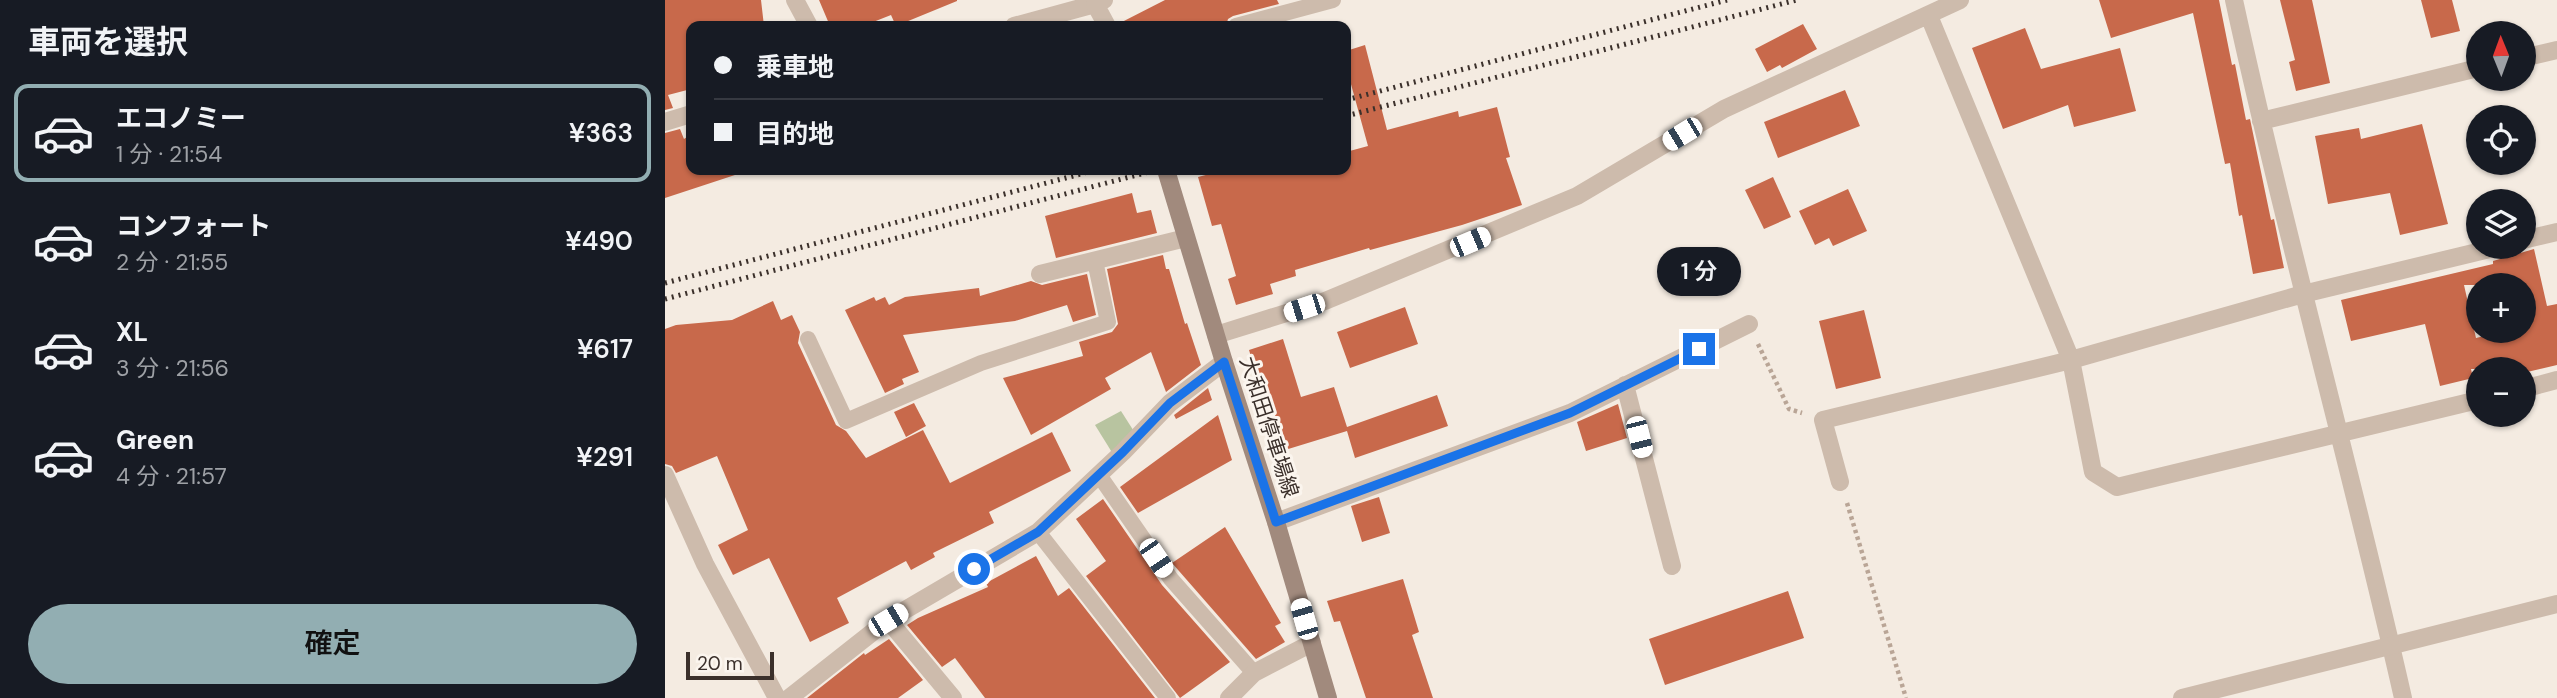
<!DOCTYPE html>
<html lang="ja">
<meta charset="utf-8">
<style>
body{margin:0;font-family:"DM Sans","Noto Sans JP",sans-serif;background:#20242c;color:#f1f3f6;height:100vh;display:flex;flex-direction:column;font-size:26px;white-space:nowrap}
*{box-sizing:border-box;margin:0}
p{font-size:23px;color:#9ea1a6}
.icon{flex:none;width:38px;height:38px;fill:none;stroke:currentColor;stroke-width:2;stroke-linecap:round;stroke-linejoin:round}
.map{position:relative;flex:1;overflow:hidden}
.details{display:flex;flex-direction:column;background:#171b24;width:665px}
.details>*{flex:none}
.guide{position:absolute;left:21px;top:21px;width:665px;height:154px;border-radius:14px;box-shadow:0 2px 5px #0004;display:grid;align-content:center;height:154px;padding:0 28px;background:#171b24}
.needle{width:46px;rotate:359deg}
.controls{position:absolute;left:1801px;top:21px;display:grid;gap:14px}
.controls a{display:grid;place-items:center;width:70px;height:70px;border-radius:50%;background:#171b24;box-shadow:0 2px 5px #0004;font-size:35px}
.scale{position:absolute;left:21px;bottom:18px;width:88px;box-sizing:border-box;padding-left:7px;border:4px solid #3b302b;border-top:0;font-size:19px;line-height:24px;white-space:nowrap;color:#3b302b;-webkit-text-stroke:5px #fbf5ee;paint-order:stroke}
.end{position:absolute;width:32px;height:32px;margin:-16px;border:9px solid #1a73e8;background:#fff;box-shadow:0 0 0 4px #fff}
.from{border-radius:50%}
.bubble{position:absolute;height:49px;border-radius:24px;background:#171b24;box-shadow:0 2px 5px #0004;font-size:23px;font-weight:600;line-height:49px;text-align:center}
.car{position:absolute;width:21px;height:42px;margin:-21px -10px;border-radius:9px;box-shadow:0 0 5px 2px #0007;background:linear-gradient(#fff 24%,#345 0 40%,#fff 0 76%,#345 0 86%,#fff 0)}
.guide b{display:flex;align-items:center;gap:24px;height:66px;font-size:26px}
.guide b+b{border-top:2px solid #363941}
.guide i{width:18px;height:18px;background:#f1f3f6}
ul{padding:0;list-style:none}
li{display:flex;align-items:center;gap:21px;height:98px;margin:0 14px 10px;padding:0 14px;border:4px solid transparent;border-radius:14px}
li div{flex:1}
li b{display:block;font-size:26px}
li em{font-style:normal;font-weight:600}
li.current{border-color:#92aeb2}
li>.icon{width:63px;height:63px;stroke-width:1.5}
h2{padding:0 28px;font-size:32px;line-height:84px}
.button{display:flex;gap:14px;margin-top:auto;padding:14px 28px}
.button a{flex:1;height:80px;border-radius:42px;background:#92aeb2;color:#111;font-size:28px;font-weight:600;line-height:80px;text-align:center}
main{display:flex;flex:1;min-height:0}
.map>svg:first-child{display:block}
.green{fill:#b8c4a0}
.building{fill:#c8694b;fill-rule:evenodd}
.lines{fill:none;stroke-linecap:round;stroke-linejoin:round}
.path{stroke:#b9a596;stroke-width:4.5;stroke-dasharray:3.5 3.5;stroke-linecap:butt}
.service{stroke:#cdbbac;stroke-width:16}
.minor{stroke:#cdbbac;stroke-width:18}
.tertiary{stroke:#cdbbac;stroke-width:18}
.secondary{stroke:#a18a7d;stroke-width:18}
.rail{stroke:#3b302b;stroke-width:5;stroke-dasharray:2 5;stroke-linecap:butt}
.route{stroke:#1a73e8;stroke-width:9}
.labels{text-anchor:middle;stroke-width:6;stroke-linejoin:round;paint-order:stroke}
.street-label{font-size:21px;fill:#3b302b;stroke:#fbf5ee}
</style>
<main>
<section class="details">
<h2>車両を選択</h2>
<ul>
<li class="current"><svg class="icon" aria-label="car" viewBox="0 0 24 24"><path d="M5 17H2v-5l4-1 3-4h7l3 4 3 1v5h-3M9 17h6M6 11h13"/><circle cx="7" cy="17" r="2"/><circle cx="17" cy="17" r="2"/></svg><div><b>エコノミー</b><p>1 分 · 21:54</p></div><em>¥363</em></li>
<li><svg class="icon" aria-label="car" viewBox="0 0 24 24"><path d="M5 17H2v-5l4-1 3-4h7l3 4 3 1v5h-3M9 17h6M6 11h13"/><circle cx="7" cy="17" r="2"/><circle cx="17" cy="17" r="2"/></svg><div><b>コンフォート</b><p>2 分 · 21:55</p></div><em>¥490</em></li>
<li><svg class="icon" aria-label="car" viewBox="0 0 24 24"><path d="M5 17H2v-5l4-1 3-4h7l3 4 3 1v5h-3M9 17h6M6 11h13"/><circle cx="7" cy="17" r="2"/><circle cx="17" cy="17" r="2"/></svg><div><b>XL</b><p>3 分 · 21:56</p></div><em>¥617</em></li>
<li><svg class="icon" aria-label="car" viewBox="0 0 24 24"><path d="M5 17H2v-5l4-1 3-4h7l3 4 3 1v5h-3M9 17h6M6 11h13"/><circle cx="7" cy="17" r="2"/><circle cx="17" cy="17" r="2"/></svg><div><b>Green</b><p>4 分 · 21:57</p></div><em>¥291</em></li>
</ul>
<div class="button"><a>確定</a></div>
</section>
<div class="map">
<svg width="1892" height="698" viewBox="0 0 1892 698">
<rect width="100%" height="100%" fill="#f4ebe1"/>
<!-- green -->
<path class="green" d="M456,411l14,22 -22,21 -18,-29z"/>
<!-- building -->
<path class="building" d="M0,0h96l3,26h-73v63l-23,6 5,13 -8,2z
M154,0h138v1l-61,25 -5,-11 -28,11h-33z
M500,0h112l2,4 -46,12 -5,3 -2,7h-108v-2z
M1434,0h120l13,65 3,-1 11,56 4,-1 21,101 3,-1 10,49 -31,6 -11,-59 -3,1 -9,-53 -5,1 -32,-151 -82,25z
M1615,0h32l18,83 -34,8 -7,-29 6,-2z
M1756,0h31l8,31 -29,7z
M1138,24l14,25 -35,19 -2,-3 -13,7 -12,-23z
M1360,28l16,41 79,-21 16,63 -62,16 -6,-22 -65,24 -31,-81z
M700,45l22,85 71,-19 1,6 38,-10 13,50 -4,1 16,47 -60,20 -92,25 -1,-2 -74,22 1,6 -26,8 3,10 -37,11 -8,-26 8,-3 -15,-52 -9,2 -14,-49 27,-7h121v-18l22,-6 -22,-80v-15z
M1180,90l15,36 -82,32 -14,-36z
M1757,124l26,100 -48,11 -10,-42 -62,11 -13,-68 44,-8 2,11z
M15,129l4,10 3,-2 4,13v20h46l1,4 -73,24v-65z
M1108,177l18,40 -27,12 -19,-39z
M1183,189l19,42 -34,15 -4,-8 -14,7 -16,-34z
M467,193l5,20 14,-3 6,23 -101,25 -11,-42z
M1869,249l13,57 10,-2v61l-34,8v-4h-52l2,9 -33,8 -15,-62 -74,17 -10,-41 152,-36v-3zM1799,285h59v46h-18l-29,7z
M498,255l3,14h3l16,55 2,-1 14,42 -35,27 -15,-40 -46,26 6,11 -80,46 -28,-57 80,-22 -4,-14 33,-10 6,-8 -11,-55z
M422,274l9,41 -23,7 -6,-17 -52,16 -112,14 16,37 -17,7 2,5 -19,9 -40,-83 29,-13 2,4 9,-4 4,8 16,-8 74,-9 1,8 51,-15 11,4z
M108,301l8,19 11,-5 8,17 -2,11 38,82 10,6 20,27 57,-28 27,53 102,-51 19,39 -82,41 5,11 -61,30 2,4 -24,13 -5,-9 -69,37 12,25 -39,19 -41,-84 -36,17 -15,-30 30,-15 -31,-74 -41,17 -4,-7 -7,-2v-135l11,-4 56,-5z
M740,307l13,37 -68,24 -13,-36z
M1199,310l17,68 -45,11 -17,-68z
M618,339l18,58 33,-10 13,40 90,-32 11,31 -93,32 -8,-27 -62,19 -17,-59 -6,2 -13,-43z
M543,388l4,12 -36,19 -2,-4 4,-3z
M249,403l12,23 -20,11 -12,-25z
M953,404l9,34 -41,13 -9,-29z
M553,415l14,45 -94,53 -18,-26z
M714,497l11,36 -28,9 -11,-36z
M438,499l59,86 68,77 -50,36 -94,-122 20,-15 -30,-42z
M560,527l56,96 -6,3 10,16 -29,17 -84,-96z
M371,556l22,40 11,-8 86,110h-170l-30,-40 -13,9 -35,-42 11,-7 70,-31 -2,-4z
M738,579l16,53 -7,3 21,63h-67l-26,-77 -6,1 -7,-21z
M1123,591l16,47 -139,47 -16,-46z
M224,639l34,41 -25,18h-91l57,-45 1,2z"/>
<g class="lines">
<!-- path -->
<path class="path" d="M1093,344l31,65 13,4
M1182,503l59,195"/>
<!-- service -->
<path class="service" d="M571,26l97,-26
M143,339l38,82 135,-58 127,-41 -13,-61
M434,475l72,104 83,94
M373,532l130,166"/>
<!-- minor -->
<path class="minor" d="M130,0l14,26
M1569,0c51,234 116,464 169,698
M1264,16l142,344 232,-66 195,-47
M349,26l81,-22 -3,-4
M1858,58l34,-8
M1596,121l217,-53
M0,122l26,-8
M1858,240l34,-8
M375,274l146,-36
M551,335l109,-34 252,-105 147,-87 236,-109
M960,385l47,181
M1858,389l34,-9
M0,475l40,89 72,134
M1175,482l-17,-62 248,-60 22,112 24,15 361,-87
M611,522l294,-109 179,-89
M223,620l65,78
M124,698l99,-78 150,-88 85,-80 47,-49 54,-41
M564,698l25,-25 58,-30"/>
<!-- tertiary -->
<path class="tertiary" d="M439,0l-9,4 12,22
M1517,698l375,-94"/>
<!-- secondary -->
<path class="secondary" d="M501,170l58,192 52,160 52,176"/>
<!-- rail -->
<path class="rail" d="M681,100l381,-100
M681,116l451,-116
M0,283l431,-113
M0,299l491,-129"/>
</g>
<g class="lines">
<!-- route -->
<path class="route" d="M309,569l64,-37 85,-80 47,-49 54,-41 52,160 294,-109 129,-64"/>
</g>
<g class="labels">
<!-- street labels -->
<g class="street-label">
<text transform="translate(604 427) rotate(72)" y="7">大和田停車場線</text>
</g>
</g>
</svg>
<div class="controls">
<a><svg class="needle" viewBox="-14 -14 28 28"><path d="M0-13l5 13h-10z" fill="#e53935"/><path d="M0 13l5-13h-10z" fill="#9ea1a6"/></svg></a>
<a><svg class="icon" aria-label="locate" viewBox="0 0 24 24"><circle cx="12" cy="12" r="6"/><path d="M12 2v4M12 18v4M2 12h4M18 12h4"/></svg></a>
<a><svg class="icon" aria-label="layers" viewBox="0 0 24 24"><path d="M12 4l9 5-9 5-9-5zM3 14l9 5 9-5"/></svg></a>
<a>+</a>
<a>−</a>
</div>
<div class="scale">20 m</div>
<i class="end from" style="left:309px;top:569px"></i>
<i class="end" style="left:1034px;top:349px"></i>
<div class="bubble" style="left:992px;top:247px;width:84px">1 分</div>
<i class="car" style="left:1017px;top:134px;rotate:239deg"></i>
<i class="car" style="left:805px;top:242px;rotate:67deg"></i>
<i class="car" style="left:639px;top:308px;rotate:252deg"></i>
<i class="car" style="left:974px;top:437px;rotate:166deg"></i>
<i class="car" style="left:491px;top:558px;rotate:146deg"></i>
<i class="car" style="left:639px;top:619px;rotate:344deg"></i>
<i class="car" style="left:223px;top:620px;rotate:59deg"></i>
<div class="guide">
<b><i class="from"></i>乗車地</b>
<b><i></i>目的地</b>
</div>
</div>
</main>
